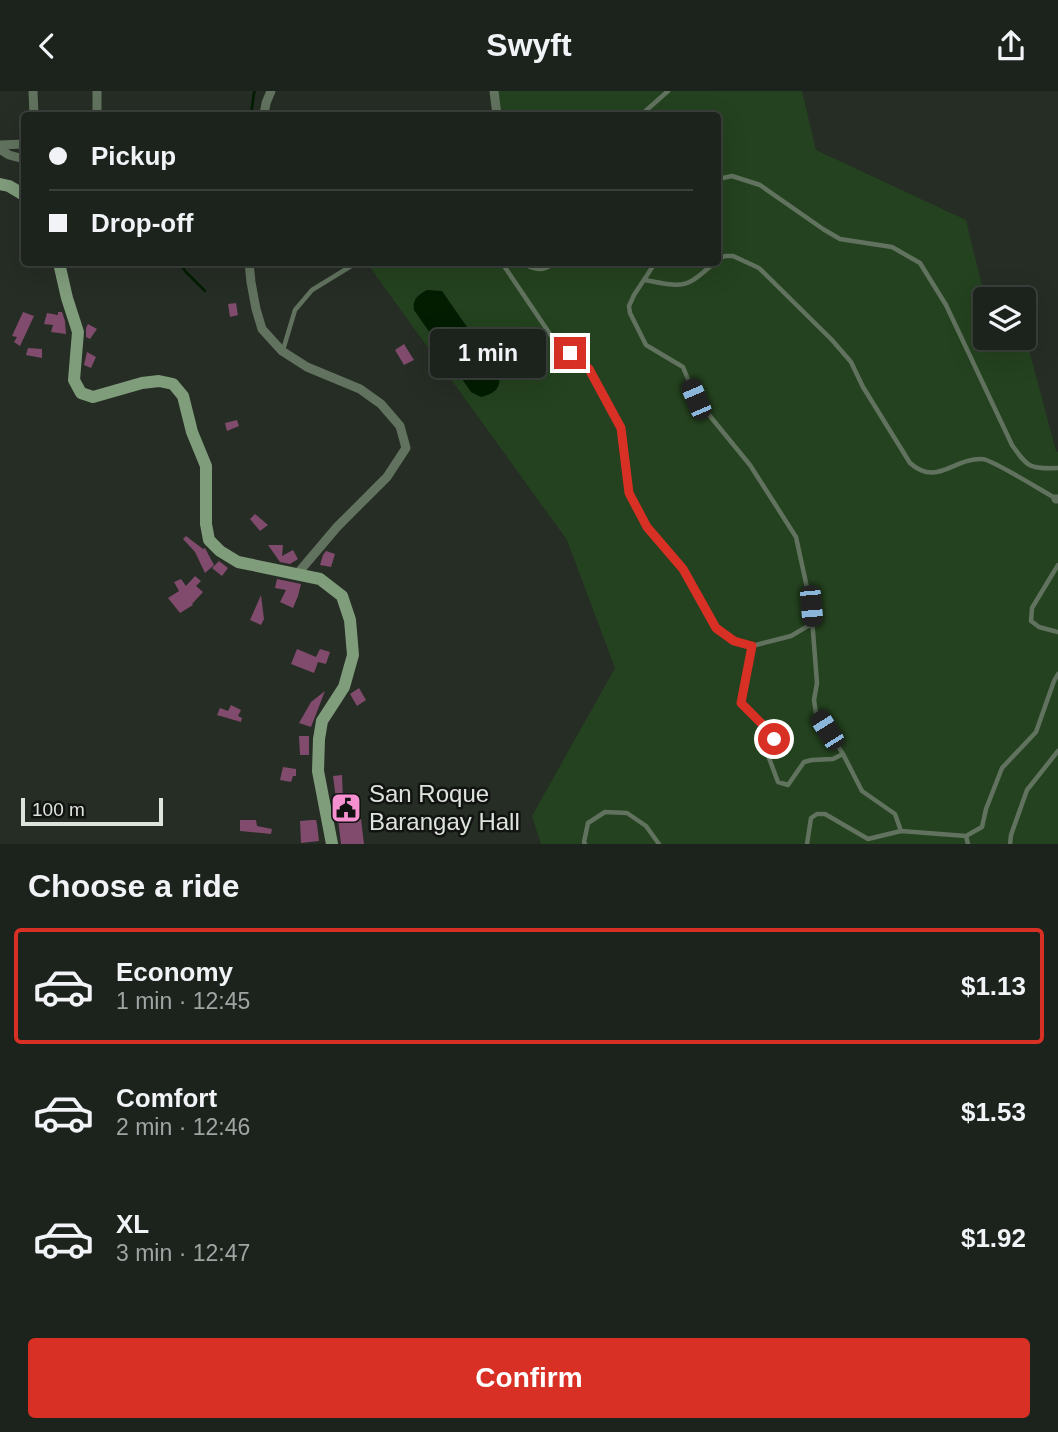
<!DOCTYPE html>
<meta charset="utf-8">
<style>
body{margin:0;font-family:Arial,sans-serif;background:#252a25;color:#f1f3f6;height:100vh;display:flex;flex-direction:column;font-size:26px;white-space:nowrap}
*{box-sizing:border-box;margin:0}
p{font-size:23px;color:#a0a4a3}
.icon{flex:none;width:38px;height:38px;fill:none;stroke:currentColor;stroke-width:2;stroke-linecap:round;stroke-linejoin:round}
.map{position:relative;height:753px;overflow:hidden}
.drawer{display:flex;flex-direction:column;background:#1c221c;flex:1}
.drawer>*{flex:none}
.banner{position:absolute;left:21px;top:21px;width:700px;height:154px;border-radius:7px;box-shadow:0 7px 28px #0002,0 0 0 2px #3a3f3b;display:grid;align-content:center;height:154px;padding:0 28px;background:#1c221c}
.controls{position:absolute;left:973px;top:196px;display:grid;gap:14px}
.controls a{display:grid;place-items:center;width:63px;height:63px;border-radius:7px;background:#1c221c;box-shadow:0 7px 28px #0002,0 0 0 2px #3a3f3b;font-size:35px}
.scale{position:absolute;left:21px;bottom:18px;width:142px;box-sizing:border-box;padding-left:7px;border:4px solid #dee3dd;border-top:0;font-size:19px;line-height:24px;white-space:nowrap;color:#dee3dd;-webkit-text-stroke:5px #111411;paint-order:stroke}
.end{position:absolute;width:32px;height:32px;margin:-16px;border:9px solid #d93025;background:#fff;box-shadow:0 0 0 4px #fff}
.from{border-radius:50%}
.bubble{position:absolute;height:49px;border-radius:7px;background:#1c221c;box-shadow:0 7px 28px #0002,0 0 0 2px #3a3f3b;font-size:23px;font-weight:800;line-height:49px;text-align:center}
.car{position:absolute;width:21px;height:42px;margin:-21px -10px;border-radius:9px;box-shadow:0 0 5px 2px #0007;background:linear-gradient(#222 24%,#8ab4d8 0 40%,#222 0 76%,#8ab4d8 0 86%,#222 0)}
.banner b{display:flex;align-items:center;gap:24px;height:66px;font-size:26px}
.banner b+b{border-top:2px solid #3a3f3b}
.banner i{width:18px;height:18px;background:#f1f3f6}
ul{padding:0;list-style:none}
li{display:flex;align-items:center;gap:21px;height:116px;margin:0 14px 10px;padding:0 14px;border:4px solid transparent;border-radius:7px}
li div{flex:1}
li b{display:block;font-size:26px}
li em{font-style:normal;font-weight:800}
li.selected{border-color:#d93025}
li>.icon{width:63px;height:63px;stroke-width:1.5}
h2{padding:0 28px;font-size:32px;line-height:84px}
.action{display:flex;gap:14px;margin-top:auto;padding:14px 28px}
.action a{flex:1;height:80px;border-radius:7px;background:#d93025;color:#fff;font-size:28px;font-weight:800;line-height:80px;text-align:center}
header{display:flex;justify-content:space-between;align-items:center;height:91px;padding:0 28px;background:#1c221c;font-size:32px;font-weight:800}
.map>svg:first-child{display:block}
.green{fill:#24421f}
.water{fill:#021d00}
.lines{fill:none;stroke-linecap:round;stroke-linejoin:round}
.stream{stroke:#021d00;stroke-width:2.5}
.building{fill:#804b6c}
.lane{stroke:#61735e;stroke-width:4.5}
.street{stroke:#61735e;stroke-width:9}
.secondary{stroke:#7f9c7b;stroke-width:12}
.route{stroke:#d93025;stroke-width:9}
.labels{text-anchor:middle;stroke-width:5;stroke-linejoin:round;paint-order:stroke}
.poi-label{font-size:24px;fill:#dee3dd;stroke:#111411;text-anchor:start}
</style>
<header><svg class="icon" aria-label="back" viewBox="0 0 24 24"><path d="M15 5l-7 7 7 7"/></svg>Swyft<svg class="icon" aria-label="share" viewBox="0 0 24 24"><path d="M12 15V3M7 8l5-5 5 5M5 13v7h14v-7"/></svg></header>
<div class="map">
<svg width="1058" height="753" viewBox="0 0 1058 753">
<rect width="100%" height="100%" fill="#262d25"/>
<!-- green -->
<path class="green" d="M498,0h304l14,59 150,70 16,66 16,13h-13v39h39v-7l32,120 2,1v392h-517l-9,-28 83,-148 -48,-128 -198,-274 1,-3h348v-148h-218z"/>
<!-- water -->
<path class="water" d="M427,199l15,1 57,82c2,15 -3,20 -18,24l-10,-5 -57,-82c-2,-11 4,-15 13,-20z"/>
<g class="lines">
<!-- stream -->
<path class="stream" d="M251,24l3,-22 1,-2
M179,172l7,9 19,19"/>
</g>
<!-- building -->
<path class="building" d="M236,212l2,12 -8,2 -2,-13z
M23,221l11,4 -14,30 -6,-4 3,-5 -5,-1z
M58,221h4l3,9 1,13 -15,-2 2,-7 -9,-1 3,-11 11,2z
M88,233l9,5 -7,10 -4,-2v-9z
M404,253l10,16 -10,5 -9,-15z
M28,257l14,1v9l-16,-3z
M87,261l9,5 -5,11 -7,-3z
M237,329l2,6 -12,5 -2,-8z
M255,423l13,11 -8,6 -10,-12z
M186,445l17,13 2,-1 1,2 8,15 -9,8 -10,-21 -12,-13z
M268,454h15l-1,11 11,-6 5,9 -8,5 -10,-2z
M326,460l9,3 -4,13 -11,-2 3,-10z
M219,470l9,7 -6,8 -10,-8z
M195,485l6,5 -5,5 7,6 -11,12 1,1 -13,8 -12,-15 11,-7 -5,-9 7,-3 5,7z
M277,488l24,5 -3,12 -5,12 -13,-6 6,-12 -11,-2z
M261,504l3,24 -3,6 -11,-5z
M297,558l19,8 4,-8 10,3 -4,12 -8,-2 -4,11 -23,-9z
M359,597l7,12 -9,6 -7,-12z
M325,600l-14,36 -12,-4 12,-21z
M231,614l10,5 -3,6 4,2 -1,4 -24,-7 3,-7 8,3z
M299,645h10v19h-9z
M283,676l13,2v7h-3l-2,6 -11,-2z
M342,684l1,24 10,-1 1,10 -17,-1 -4,-31z
M356,727v2l5,-1 3,25h-23l-3,-25z
M240,729h16l1,6 15,3 -1,5 -31,-3z
M312,729h4l1,4 2,17 -18,2 -1,-22z"/>
<g class="lines">
<!-- lane -->
<path class="lane" d="M641,24l27,-24
M718,88l14,-3 28,9 63,44 17,10 52,8 28,16 26,42 66,140c16,23 18,24 46,23
M718,168l7,-3h8l26,12 73,72 19,22 12,25 47,76c27,24 43,-5 72,-4 10,0 60,32 73,39
M502,172l50,74 37,32 32,59 8,65 18,34 36,42 33,59 18,13 18,5
M521,172c14,6 20,10 33,0
M655,172l-21,32 -5,11 1,7 16,32 37,22 13,32 54,66 46,72 15,69 6,77 -3,17 2,13 27,41 19,37 33,23 6,17 65,5
M645,189c39,7 39,10 69,-17
M283,259l12,-40 17,-20 44,-27
M1058,474l-26,43 -1,13 8,6 19,5
M813,532l-22,13 -39,10 -11,57 27,27 5,9 -4,19 9,24 10,3 16,-23 8,-2 21,-1 10,-5
M585,753l-1,-2 4,-19 17,-11 22,1 19,13 13,18
M807,753l4,-26 6,-4h8l43,25 33,-8
M968,753l-2,-8 16,-9 4,-18 16,-41 34,-36 18,-51 4,-7
M1010,753l1,-9 16,-45 31,-39"/>
<!-- street -->
<path class="street" d="M33,0l1,24
M97,0v24
M494,0l3,24
M264,24l2,-12 5,-12
M0,54l24,-1
M0,58l9,6 15,4
M249,172l2,19 5,27 6,20 20,22 25,16 53,22 21,15 19,22 6,22 -19,29 -50,50 -39,46
M1056,408h2"/>
<!-- secondary -->
<path class="secondary" d="M0,93l9,2 15,9
M59,172l8,35 11,34 -4,48 7,13 12,4 49,-14 17,-2 14,3 10,12 9,36 14,34v58l3,16 11,11 18,11 82,17 22,17 8,24 3,35 -9,32 -22,34 -3,18 -1,32 14,73"/>
</g>
<g class="lines">
<!-- route -->
<path class="route" d="M570,262l19,16 32,59 8,65 18,34 36,42 33,59 18,13 18,5 -11,57 27,27 6,9"/>
</g>
<!-- icons -->
<defs>
<g id="civic-square" transform="scale(1.575)"><rect x="-9" y="-9" width="18" height="18" rx="4" fill="#f690d0" stroke="#111411"/><path d="M-.6-6.5H3V-4.5H.6V-3L4-1V1h2V6H-6V1h2V-1L-.6-3ZM-1.2 2.5V6h2.4V2.5Z" fill="#111"/></g>
</defs>
<g fill-rule="evenodd">
<use href="#civic-square" x="346" y="717"/>
</g>
<g class="labels">
<!-- poi labels -->
<g class="poi-label">
<text x="369" y="711">San Roque<tspan x="369" dy="28">Barangay Hall</tspan></text>
</g>
</g>
</svg>
<div class="controls">
<a><svg class="icon" aria-label="layers" viewBox="0 0 24 24"><path d="M12 4l9 5-9 5-9-5zM3 14l9 5 9-5"/></svg></a>
</div>
<div class="scale">100 m</div>
<i class="end from" style="left:774px;top:648px"></i>
<i class="end" style="left:570px;top:262px"></i>
<div class="bubble" style="left:430px;top:238px;width:116px">1 min</div>
<i class="car" style="left:696px;top:308px;rotate:337deg"></i>
<i class="car" style="left:811px;top:515px;rotate:175deg"></i>
<i class="car" style="left:827px;top:639px;rotate:328deg"></i>
<div class="banner">
<b><i class="from"></i>Pickup</b>
<b><i></i>Drop-off</b>
</div>
</div>
<section class="drawer">
<h2>Choose a ride</h2>
<ul>
<li class="selected"><svg class="icon" aria-label="car" viewBox="0 0 24 24"><path d="M5 17H2v-5l4-1 3-4h7l3 4 3 1v5h-3M9 17h6M6 11h13"/><circle cx="7" cy="17" r="2"/><circle cx="17" cy="17" r="2"/></svg><div><b>Economy</b><p>1 min · 12:45</p></div><em>$1.13</em></li>
<li><svg class="icon" aria-label="car" viewBox="0 0 24 24"><path d="M5 17H2v-5l4-1 3-4h7l3 4 3 1v5h-3M9 17h6M6 11h13"/><circle cx="7" cy="17" r="2"/><circle cx="17" cy="17" r="2"/></svg><div><b>Comfort</b><p>2 min · 12:46</p></div><em>$1.53</em></li>
<li><svg class="icon" aria-label="car" viewBox="0 0 24 24"><path d="M5 17H2v-5l4-1 3-4h7l3 4 3 1v5h-3M9 17h6M6 11h13"/><circle cx="7" cy="17" r="2"/><circle cx="17" cy="17" r="2"/></svg><div><b>XL</b><p>3 min · 12:47</p></div><em>$1.92</em></li>
</ul>
<div class="action"><a>Confirm</a></div>
</section>
